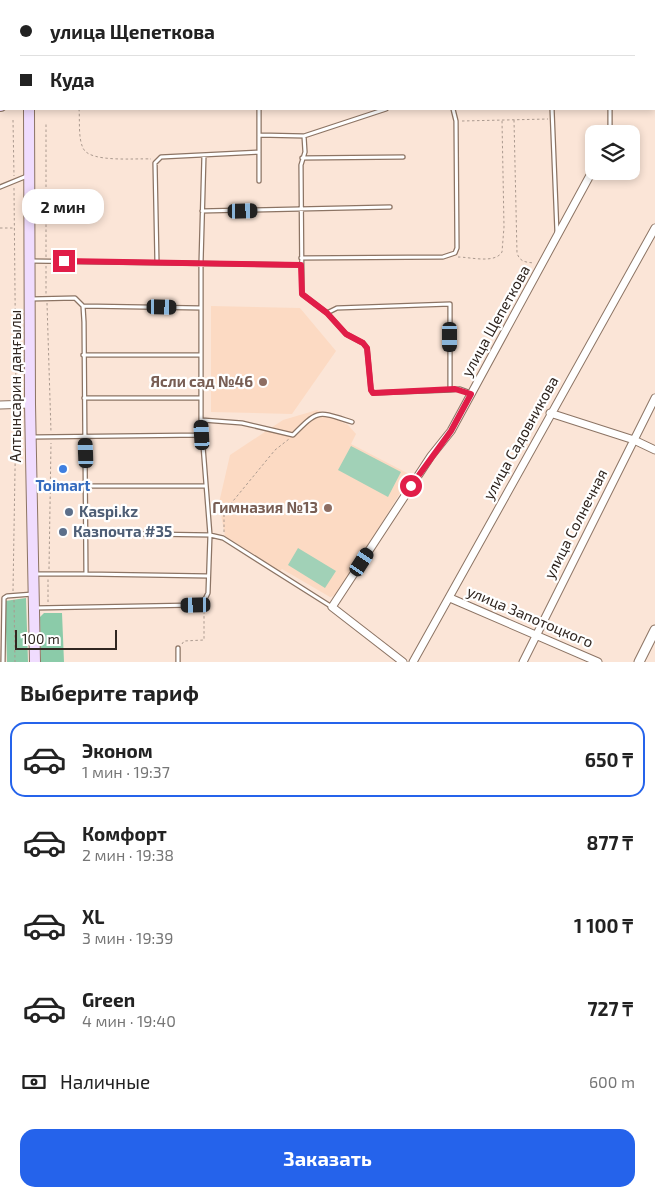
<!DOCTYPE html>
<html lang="ru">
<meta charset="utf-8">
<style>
body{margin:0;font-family:"Exo 2",sans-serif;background:#f6f6f6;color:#222;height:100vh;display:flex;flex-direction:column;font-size:19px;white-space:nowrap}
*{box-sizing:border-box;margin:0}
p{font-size:16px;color:#767676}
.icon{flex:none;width:28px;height:28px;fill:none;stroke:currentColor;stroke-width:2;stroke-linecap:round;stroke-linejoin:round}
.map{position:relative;height:662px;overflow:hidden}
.details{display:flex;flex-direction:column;background:#fff;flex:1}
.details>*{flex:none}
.banner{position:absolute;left:0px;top:0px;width:655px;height:110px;box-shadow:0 2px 8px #0003;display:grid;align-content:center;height:110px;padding:0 20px;background:#fff}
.controls{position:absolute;left:585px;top:125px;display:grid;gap:10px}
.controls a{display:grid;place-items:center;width:55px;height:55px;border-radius:10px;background:#fff;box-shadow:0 2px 8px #0003;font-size:25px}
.scale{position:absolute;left:15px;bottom:12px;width:102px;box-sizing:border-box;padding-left:5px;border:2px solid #302620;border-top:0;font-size:14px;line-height:18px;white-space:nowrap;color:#302620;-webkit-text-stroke:4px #fff;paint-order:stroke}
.end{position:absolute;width:22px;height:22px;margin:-11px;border:6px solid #e11d48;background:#fff;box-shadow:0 0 0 2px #fff}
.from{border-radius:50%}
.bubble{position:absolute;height:35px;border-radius:15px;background:#fff;box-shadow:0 2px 8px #0003;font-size:16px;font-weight:700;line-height:35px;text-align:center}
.car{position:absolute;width:15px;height:30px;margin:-15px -8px;border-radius:6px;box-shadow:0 0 4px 1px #0007;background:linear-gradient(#222 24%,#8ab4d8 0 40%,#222 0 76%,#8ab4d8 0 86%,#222 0)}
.banner b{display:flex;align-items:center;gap:18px;height:48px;font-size:19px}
.banner b+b{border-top:1px solid #e0e0e0}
.banner i{width:12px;height:12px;background:#222}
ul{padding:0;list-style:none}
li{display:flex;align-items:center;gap:15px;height:75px;margin:0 10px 8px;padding:0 10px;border:2px solid transparent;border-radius:15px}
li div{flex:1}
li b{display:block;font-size:19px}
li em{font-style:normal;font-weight:700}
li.active{border-color:#2563eb}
li>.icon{width:45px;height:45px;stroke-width:1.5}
h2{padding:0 20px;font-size:22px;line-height:60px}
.pay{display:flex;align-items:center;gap:12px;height:55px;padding:0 20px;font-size:19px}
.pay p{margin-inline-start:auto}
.cta{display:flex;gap:10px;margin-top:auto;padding:10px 20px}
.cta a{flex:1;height:58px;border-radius:15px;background:#2563eb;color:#fff;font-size:20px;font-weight:700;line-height:58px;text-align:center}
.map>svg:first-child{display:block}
.built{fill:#fcdac3}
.green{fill:#a1d1b7}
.forest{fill:#8bcba9}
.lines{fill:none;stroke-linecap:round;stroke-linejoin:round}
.service-casing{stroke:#8c7464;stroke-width:5.5}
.minor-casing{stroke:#8c7464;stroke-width:9}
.tertiary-casing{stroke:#8c7464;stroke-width:11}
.secondary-casing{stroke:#8c7464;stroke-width:12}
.path{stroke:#ab9a8f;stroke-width:1;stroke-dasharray:2.5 2.5;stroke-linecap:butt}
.service{stroke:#fff;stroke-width:3}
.minor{stroke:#fff;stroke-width:7}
.tertiary{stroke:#fff;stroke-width:9}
.secondary{stroke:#f0dcfe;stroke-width:10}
.route{stroke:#e11d48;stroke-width:6}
.education-dot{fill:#8d6e63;stroke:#fff;stroke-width:2}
.shop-dot{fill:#3f7fe0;stroke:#fff;stroke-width:2}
.service-dot{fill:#5c6f8a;stroke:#fff;stroke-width:2}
.labels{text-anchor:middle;stroke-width:4.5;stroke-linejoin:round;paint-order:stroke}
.street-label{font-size:15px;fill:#302620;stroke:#fff}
.education-label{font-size:15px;font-weight:bold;fill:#785e54;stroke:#fff;text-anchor:end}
.shop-label{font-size:15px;font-weight:bold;fill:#366cbe;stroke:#fff}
.service-label{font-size:15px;font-weight:bold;fill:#4e5e75;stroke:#fff;text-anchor:start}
</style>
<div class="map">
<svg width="655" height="662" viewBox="0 0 655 662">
<rect width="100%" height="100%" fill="#fbe5d7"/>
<!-- built -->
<path class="built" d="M211,306l89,2 36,43 -44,63 -81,-2z
M317,410l31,15 8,9 -5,10 60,31 -73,120 -8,2 -48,-28 -2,2 -55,-35 -6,-33 11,-48 53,-35z"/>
<!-- green -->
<path class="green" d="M351,446l50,26 -13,25 -50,-27z
M298,548l38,23 -11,17 -37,-23z"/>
<!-- forest -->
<path class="forest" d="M26,598l2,64h-21l-2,-61z
M44,613h18l2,49h-23l-1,-45z"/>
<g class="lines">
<!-- service casing -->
<g class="service-casing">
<path id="service" d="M71,0v1
M256,0v1
M298,0v1
M359,0v1
M505,1v-1
M654,34h1
M552,109l5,124
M610,134v-25
M259,135l45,1 82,-27
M304,136l1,16 -4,13 1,129 25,19 19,21 17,9 4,5 4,42 2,3 77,-3v-86l-113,4 -10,5
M302,158l101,-1
M259,181v-72
M0,187l27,-11
M202,211l188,-4
M301,258l142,-1 12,-4 2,-5 -1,-127 -3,-12
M32,261l269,4
M157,263l-2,-100 6,-6 98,-5
M31,299l44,-1 8,8 1,16 2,252h-51
M83,306l118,2
M83,355h118
M450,390l10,-1 11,4
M84,398h117
M202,420l40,3 51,12c26,-26 24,-24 59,-13
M34,437l168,-2
M87,486h119
M86,533l124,2 13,3 109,69
M86,574l122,2
M35,608l161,-3 8,-4 4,-8 2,-58 -9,-115v-157l3,-108
M3,662l1,-64 3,-2 26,-2
M178,662v-14"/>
</g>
<!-- minor casing -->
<g class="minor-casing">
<path id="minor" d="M0,405l30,-1
M550,413l84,27 21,10
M450,598l148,64
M403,662l-71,-55 99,-151 20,-25 143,-263
M413,662l242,-434
M523,662l132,-264"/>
</g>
<!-- tertiary casing -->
<g class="tertiary-casing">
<path id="tertiary" d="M639,662l16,-32"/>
</g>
<!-- secondary casing -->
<g class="secondary-casing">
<path id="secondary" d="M28,0v1
M575,1l4,-1
M0,106h1
M29,109l1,295 5,258"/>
</g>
<!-- path -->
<path class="path" d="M9,0v1
M44,0v1
M267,0v1
M0,36h1
M0,80l1,1
M0,87h1
M79,109c1,11 -1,29 4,39 6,15 53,10 68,11
M13,120l1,56
M514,120l3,133c3,9 8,9 17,10
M462,121l86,-2
M14,188l2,208
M0,228h13
M46,257v-134
M458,257c12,0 37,7 44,-5l2,-25 -2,-107
M46,266v28
M47,303l4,129
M224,532v-20l51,-62 14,-11
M49,569l2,-126
M13,591l3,-181
M14,600l1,62
M48,602v-24
M182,644l2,-3 20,-1v-32"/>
<!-- service -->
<use href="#service" class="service"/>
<!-- minor -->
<use href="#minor" class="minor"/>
<!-- tertiary -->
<use href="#tertiary" class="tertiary"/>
<!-- secondary -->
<use href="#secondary" class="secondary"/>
</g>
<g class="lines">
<!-- route -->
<path class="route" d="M64,261l237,4 1,29 25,19 19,21 17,9 4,5 4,42 2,3 82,-4 16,5 -20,37 -40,55"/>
</g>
<!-- markers -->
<g class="education-dot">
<circle cx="263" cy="382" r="5"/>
<circle cx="328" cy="508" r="5"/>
</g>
<circle class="shop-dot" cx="63" cy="469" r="5"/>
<g class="service-dot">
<circle cx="69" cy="512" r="5"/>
<circle cx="63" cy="532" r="5"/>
</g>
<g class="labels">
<!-- street labels -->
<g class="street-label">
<text transform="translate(496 321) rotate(-61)" y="5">улица Щепеткова</text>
<text transform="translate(16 386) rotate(-90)" y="5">Алтынсарин даңғылы</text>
<text transform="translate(521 438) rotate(-61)" y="5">улица Садовникова</text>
<text transform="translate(576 524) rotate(-63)" y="5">улица Солнечная</text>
<text transform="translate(530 617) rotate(23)" y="5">улица Запотоцкого</text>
</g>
<!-- education labels -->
<g class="education-label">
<text x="253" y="387">Ясли сад №46</text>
<text x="318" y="513">Гимназия №13</text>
</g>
<!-- shop labels -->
<g class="shop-label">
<text x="63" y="491">Toimart</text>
</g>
<!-- service labels -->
<g class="service-label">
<text x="79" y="517">Kaspi.kz</text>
<text x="73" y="537">Казпочта #35</text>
</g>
</g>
</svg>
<div class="controls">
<a><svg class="icon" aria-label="layers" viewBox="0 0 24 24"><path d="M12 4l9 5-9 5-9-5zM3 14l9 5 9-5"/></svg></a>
</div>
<div class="scale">100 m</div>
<i class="end from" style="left:411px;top:486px"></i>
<i class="end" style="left:64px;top:261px"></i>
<div class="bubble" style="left:22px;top:189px;width:82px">2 мин</div>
<i class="car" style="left:243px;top:211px;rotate:89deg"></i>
<i class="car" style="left:162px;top:307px;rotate:91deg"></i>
<i class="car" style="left:450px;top:337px;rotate:180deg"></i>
<i class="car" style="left:202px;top:435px;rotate:357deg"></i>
<i class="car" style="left:86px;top:453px;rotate:358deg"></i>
<i class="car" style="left:362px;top:562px;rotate:33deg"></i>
<i class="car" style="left:196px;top:605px;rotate:269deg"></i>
<div class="banner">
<b><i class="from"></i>улица Щепеткова</b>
<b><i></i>Куда</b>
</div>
</div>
<section class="details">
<h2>Выберите тариф</h2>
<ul>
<li class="active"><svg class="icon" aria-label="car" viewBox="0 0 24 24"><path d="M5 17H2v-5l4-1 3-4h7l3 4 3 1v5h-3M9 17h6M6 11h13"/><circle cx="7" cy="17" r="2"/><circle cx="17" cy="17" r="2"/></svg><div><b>Эконом</b><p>1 мин · 19:37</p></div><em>650 ₸</em></li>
<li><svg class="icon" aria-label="car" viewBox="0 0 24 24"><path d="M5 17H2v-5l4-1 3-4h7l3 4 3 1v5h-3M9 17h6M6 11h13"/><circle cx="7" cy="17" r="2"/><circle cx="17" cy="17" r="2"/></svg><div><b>Комфорт</b><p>2 мин · 19:38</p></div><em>877 ₸</em></li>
<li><svg class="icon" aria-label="car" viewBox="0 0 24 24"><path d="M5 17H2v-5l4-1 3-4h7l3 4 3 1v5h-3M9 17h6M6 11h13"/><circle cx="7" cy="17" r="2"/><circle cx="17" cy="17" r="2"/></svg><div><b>XL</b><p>3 мин · 19:39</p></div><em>1 100 ₸</em></li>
<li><svg class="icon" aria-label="car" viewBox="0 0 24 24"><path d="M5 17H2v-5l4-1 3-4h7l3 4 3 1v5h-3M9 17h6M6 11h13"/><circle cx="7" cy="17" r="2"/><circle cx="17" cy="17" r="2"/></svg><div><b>Green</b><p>4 мин · 19:40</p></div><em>727 ₸</em></li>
</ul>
<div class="pay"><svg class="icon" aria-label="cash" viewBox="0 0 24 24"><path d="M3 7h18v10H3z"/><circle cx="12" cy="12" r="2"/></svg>Наличные<p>600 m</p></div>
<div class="cta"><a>Заказать</a></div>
</section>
